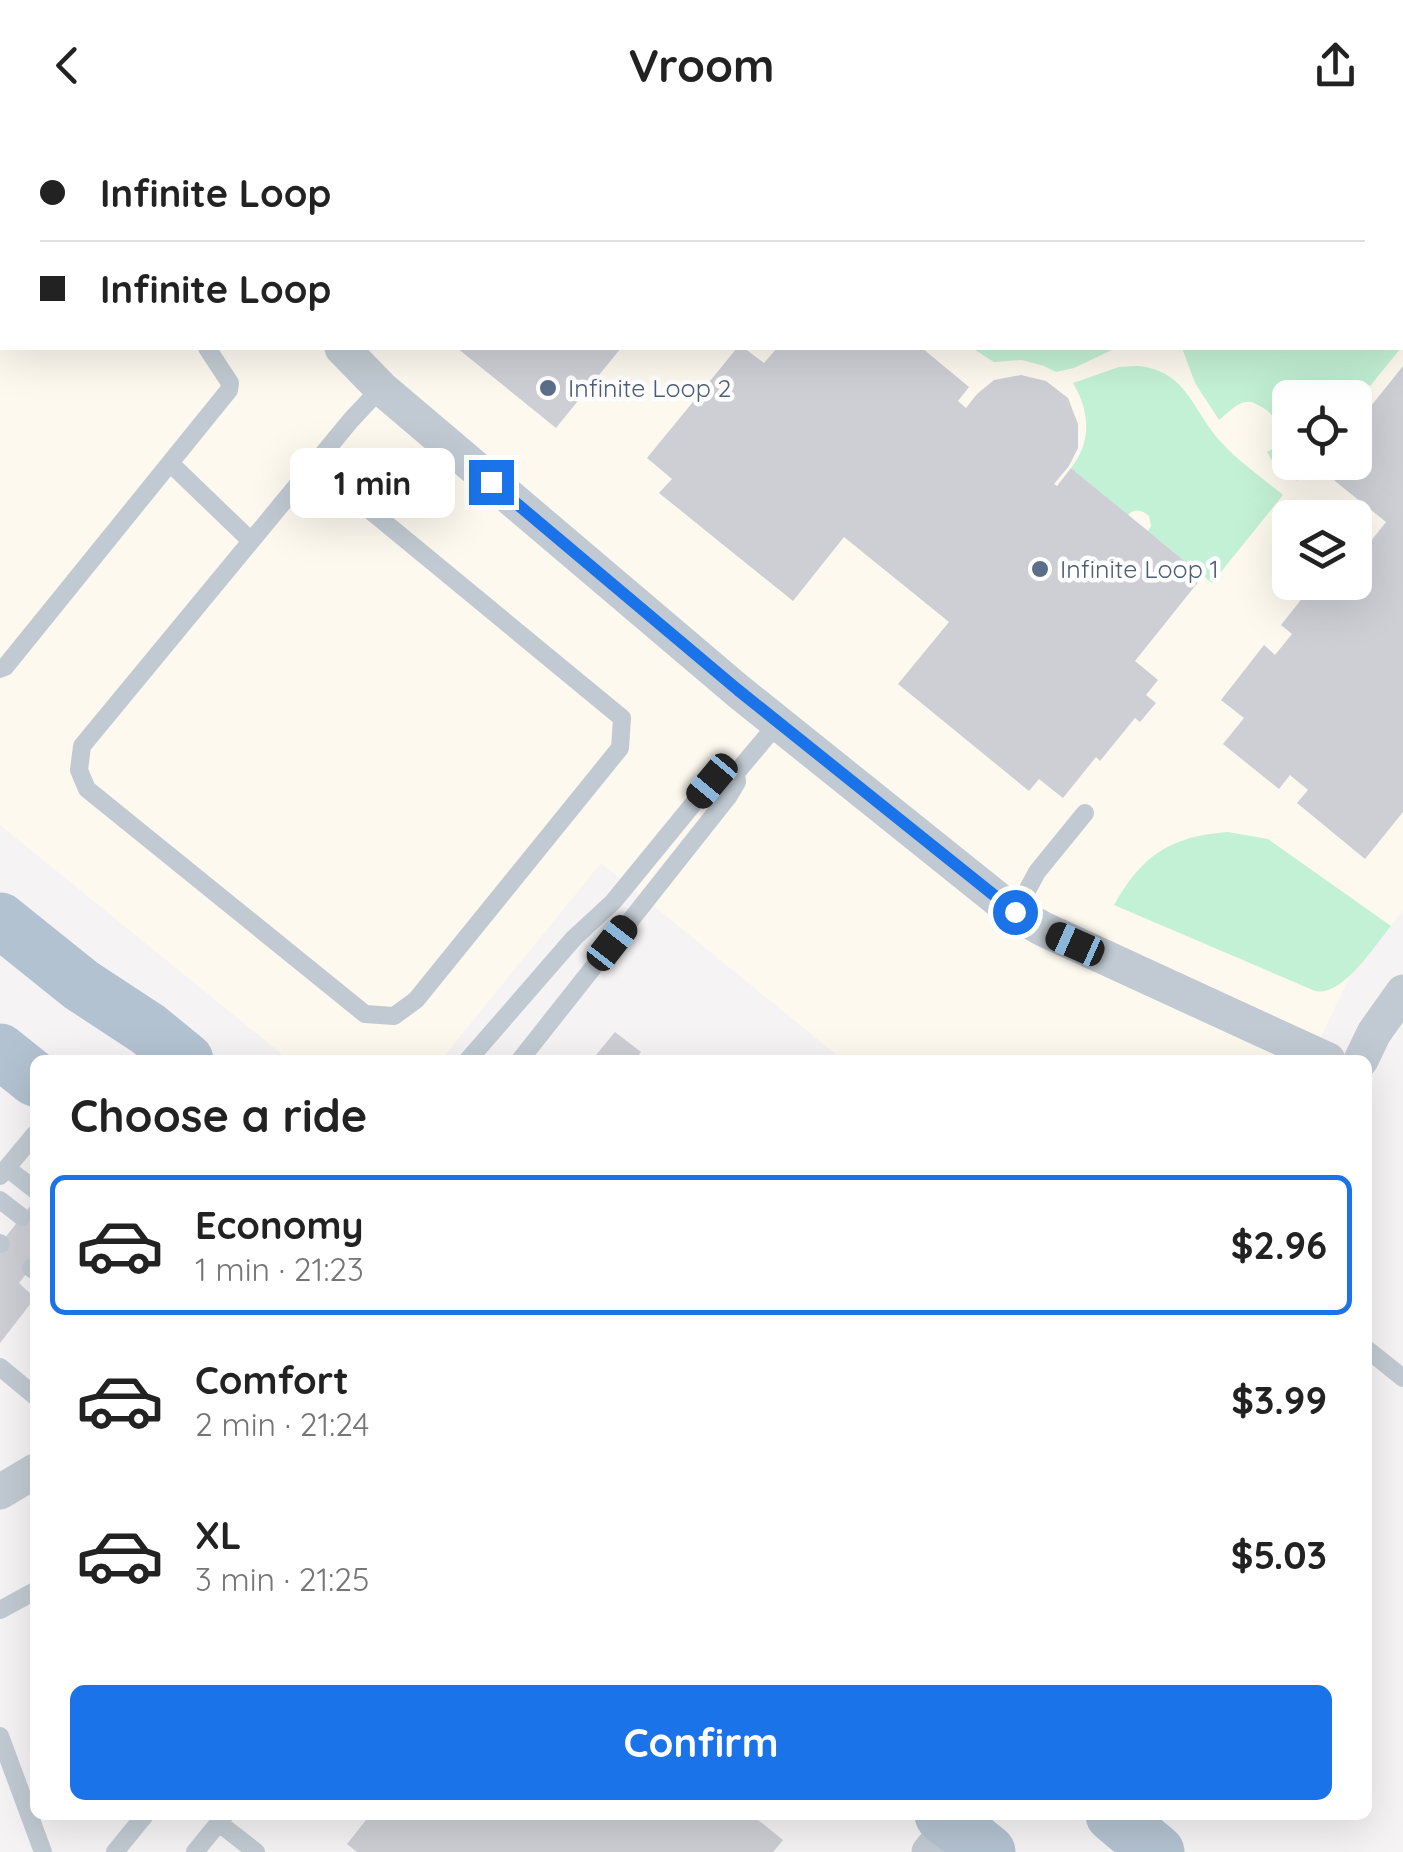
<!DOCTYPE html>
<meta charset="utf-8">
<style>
body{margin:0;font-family:Quicksand,sans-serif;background:#f2f2f2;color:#222;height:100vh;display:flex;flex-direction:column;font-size:38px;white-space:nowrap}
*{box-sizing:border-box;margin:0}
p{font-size:32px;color:#767676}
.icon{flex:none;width:55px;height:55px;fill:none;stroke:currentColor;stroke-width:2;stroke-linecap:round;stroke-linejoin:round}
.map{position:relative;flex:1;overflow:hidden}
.sheet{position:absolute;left:30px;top:925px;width:1342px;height:765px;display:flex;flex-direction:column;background:#fff;border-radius:15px;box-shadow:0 10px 40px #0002}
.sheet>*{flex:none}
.guide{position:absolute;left:0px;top:0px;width:1405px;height:220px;box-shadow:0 10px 40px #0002;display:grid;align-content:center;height:220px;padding:0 40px;background:#fff}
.fabs{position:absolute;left:1272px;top:250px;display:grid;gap:20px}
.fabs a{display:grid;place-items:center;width:100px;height:100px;border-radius:15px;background:#fff;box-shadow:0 10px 40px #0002;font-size:50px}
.end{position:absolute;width:45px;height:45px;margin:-22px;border:12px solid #1a73e8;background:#fff;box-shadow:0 0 0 5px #fff}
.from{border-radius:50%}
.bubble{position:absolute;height:70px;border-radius:15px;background:#fff;box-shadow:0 10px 40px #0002;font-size:32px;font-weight:800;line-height:70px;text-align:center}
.car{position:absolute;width:30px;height:60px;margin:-30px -15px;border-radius:12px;box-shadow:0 0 8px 2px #0007;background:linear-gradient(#222 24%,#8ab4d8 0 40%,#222 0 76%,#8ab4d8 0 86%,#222 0)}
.guide b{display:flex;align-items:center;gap:35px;height:95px;font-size:38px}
.guide b+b{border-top:2px solid #e0e0e0}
.guide i{width:25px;height:25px;background:#222}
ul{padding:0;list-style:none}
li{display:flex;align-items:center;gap:30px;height:140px;margin:0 20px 15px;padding:0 20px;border:5px solid transparent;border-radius:15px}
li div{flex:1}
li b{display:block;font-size:38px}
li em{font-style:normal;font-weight:800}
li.active{border-color:#1a73e8}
li>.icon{width:90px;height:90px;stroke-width:1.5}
h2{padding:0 40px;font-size:45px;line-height:120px}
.primary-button{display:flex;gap:20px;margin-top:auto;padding:20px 40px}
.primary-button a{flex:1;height:115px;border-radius:15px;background:#1a73e8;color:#fff;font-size:40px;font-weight:800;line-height:115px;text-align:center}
header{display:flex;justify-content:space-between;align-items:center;height:130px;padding:0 40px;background:#fff;font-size:45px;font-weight:800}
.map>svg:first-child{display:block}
.commercial{fill:#fdf9ef;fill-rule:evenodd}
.green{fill:#c3f1d5}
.building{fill:#cdcfd5}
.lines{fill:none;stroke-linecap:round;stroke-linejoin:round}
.lane{stroke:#c1cad2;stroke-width:18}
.street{stroke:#c1cad2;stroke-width:35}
.primary{stroke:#b3c2d1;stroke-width:55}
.route{stroke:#1a73e8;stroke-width:12}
.service-dot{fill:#5c6f8a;stroke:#fff;stroke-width:4}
.labels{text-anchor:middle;stroke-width:9;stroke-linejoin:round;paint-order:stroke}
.service-label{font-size:25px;fill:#4e5e75;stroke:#fff;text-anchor:start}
</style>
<header><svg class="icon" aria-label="back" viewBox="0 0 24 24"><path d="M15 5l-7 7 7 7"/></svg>Vroom<svg class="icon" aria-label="share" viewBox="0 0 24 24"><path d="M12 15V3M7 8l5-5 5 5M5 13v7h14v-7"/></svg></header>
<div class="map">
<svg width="1403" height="1722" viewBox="0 0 1403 1722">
<rect width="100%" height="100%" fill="#f5f3f3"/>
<!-- commercial -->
<path class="commercial" d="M0,0h1403v781l-52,63 -41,86h-467l-242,-197 -160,197h-152l-289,-235zM2,2h1400v216h-1400zM1290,268h65v64h-65zM1290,388h65v64h-65z"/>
<!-- green -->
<path class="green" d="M972,218h144l-42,20 -18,4 -12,-6 -22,-6 -28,2z
M1182,218h219l-31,38c-11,-7 -19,-1 -21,11l-59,1v64l22,1 -15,18 -26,-22 -4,-7 5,-3c9,-16 7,-32 -10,-42 -5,-2 -10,-6 -15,-5 -10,0 -20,12 -28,18l-24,-37z
M1138,236c50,5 54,45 84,77 18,20 41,35 61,52l-71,88 -64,-52 3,-5 -2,-10c-7,-6 -14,-8 -21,-1l-57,-47c21,-27 19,-56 2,-85l46,-16z
M1228,702l40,7 123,87c-17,20 -48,71 -76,65l-201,-86c28,-50 57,-69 114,-73z"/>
<!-- building -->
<path class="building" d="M457,218h164l-65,80z
M737,218h7l20,15 13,-15h145l47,39 -11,14 8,7 11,-14 17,-14 27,-5 25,6 22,17 10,26v24l-9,18 -15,18 3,2 14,-18 132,108 -68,85 23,19 -12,15 10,8 -16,19 -5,-4 -35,43 -4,-4 -33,41 -24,-19 -10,12 -131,-107 51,-62 -105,-85 -51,64 -134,-108 13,-14 -25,-21z
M1403,236v446l-38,47 -68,-56 11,-13 -18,-15 -11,14 -56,-45 21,-26 -23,-18 43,-55 11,10 17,-21 -11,-9 34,-43h40v-21l31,-39 -66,-53 6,-7h29v-36z
M615,902l26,20 -6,8h-43z
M35,1070v63l-16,20 16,15 -35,45v-99z
M370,1685h382l31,25 -10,12h-416l-10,-8z"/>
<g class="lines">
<!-- lane -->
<path class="lane" d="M10,0l1,2
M139,2l12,-2
M0,36l2,-1
M170,333l81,78
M315,335l307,253 -2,30 -204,252 -22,16 -29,-2 -278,-225 -8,-19 3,-24 269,-326 30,-32
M0,539l5,-2 224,-277 1,-7 -23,-35
M736,643l42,-50
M1015,783l22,-41 48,-59
M468,930l106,-122 39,-36 99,-121 9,-6 15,-2
M520,930l208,-263 9,-15 -1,-9
M7,1038l28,22
M0,1046l35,-42
M0,1070l22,17
M0,1113l1,1
M31,1138l4,3
M1368,1220l35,28
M0,1237l35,29
M0,1480l35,-19
M0,1606l43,116
M219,1693l37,29
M115,1722l30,-37
M195,1722l30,-37"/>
<!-- street -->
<path class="street" d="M215,0l1,2
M342,218l39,40 357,303 277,222 28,16 285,131
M1361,930l13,-27 29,-41
M0,1362l35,-21
M929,1722l30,-37"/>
<!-- primary -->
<path class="primary" d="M0,790l81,65 67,44 38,31
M0,921l35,28
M942,1685l46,37
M1113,1685l44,37"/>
</g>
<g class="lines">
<!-- route -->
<path class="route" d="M491,352l247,208 277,222"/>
</g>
<!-- markers -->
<g class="service-dot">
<circle cx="548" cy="258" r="10"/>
<circle cx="1040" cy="439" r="10"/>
</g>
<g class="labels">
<!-- service labels -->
<g class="service-label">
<text x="568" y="267">Infinite Loop 2</text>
<text x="1060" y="448">Infinite Loop 1</text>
</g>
</g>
</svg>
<div class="fabs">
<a><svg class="icon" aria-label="locate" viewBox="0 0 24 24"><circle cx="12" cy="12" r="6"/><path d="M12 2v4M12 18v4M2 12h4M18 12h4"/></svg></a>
<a><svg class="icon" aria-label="layers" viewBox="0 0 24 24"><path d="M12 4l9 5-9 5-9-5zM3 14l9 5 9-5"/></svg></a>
</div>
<i class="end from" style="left:1015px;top:782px"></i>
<i class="end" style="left:491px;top:352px"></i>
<div class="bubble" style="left:290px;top:318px;width:165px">1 min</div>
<i class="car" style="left:712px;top:651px;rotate:220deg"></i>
<i class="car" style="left:612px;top:813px;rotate:38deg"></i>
<i class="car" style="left:1075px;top:814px;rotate:294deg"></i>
<div class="guide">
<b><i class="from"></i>Infinite Loop</b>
<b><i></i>Infinite Loop</b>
</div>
<section class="sheet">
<h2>Choose a ride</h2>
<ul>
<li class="active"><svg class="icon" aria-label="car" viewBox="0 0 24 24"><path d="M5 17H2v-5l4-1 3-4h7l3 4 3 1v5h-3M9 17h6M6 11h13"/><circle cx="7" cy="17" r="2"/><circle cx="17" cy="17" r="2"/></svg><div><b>Economy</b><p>1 min · 21:23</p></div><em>$2.96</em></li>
<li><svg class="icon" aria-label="car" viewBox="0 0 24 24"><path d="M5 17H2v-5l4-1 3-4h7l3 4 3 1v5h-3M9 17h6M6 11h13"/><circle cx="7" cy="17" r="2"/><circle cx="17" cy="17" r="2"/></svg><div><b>Comfort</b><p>2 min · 21:24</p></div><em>$3.99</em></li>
<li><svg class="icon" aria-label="car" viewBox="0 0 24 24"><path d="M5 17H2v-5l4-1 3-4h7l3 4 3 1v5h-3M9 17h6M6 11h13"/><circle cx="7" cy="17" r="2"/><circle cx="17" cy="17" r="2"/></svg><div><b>XL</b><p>3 min · 21:25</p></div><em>$5.03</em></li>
</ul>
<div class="primary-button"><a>Confirm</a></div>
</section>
</div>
